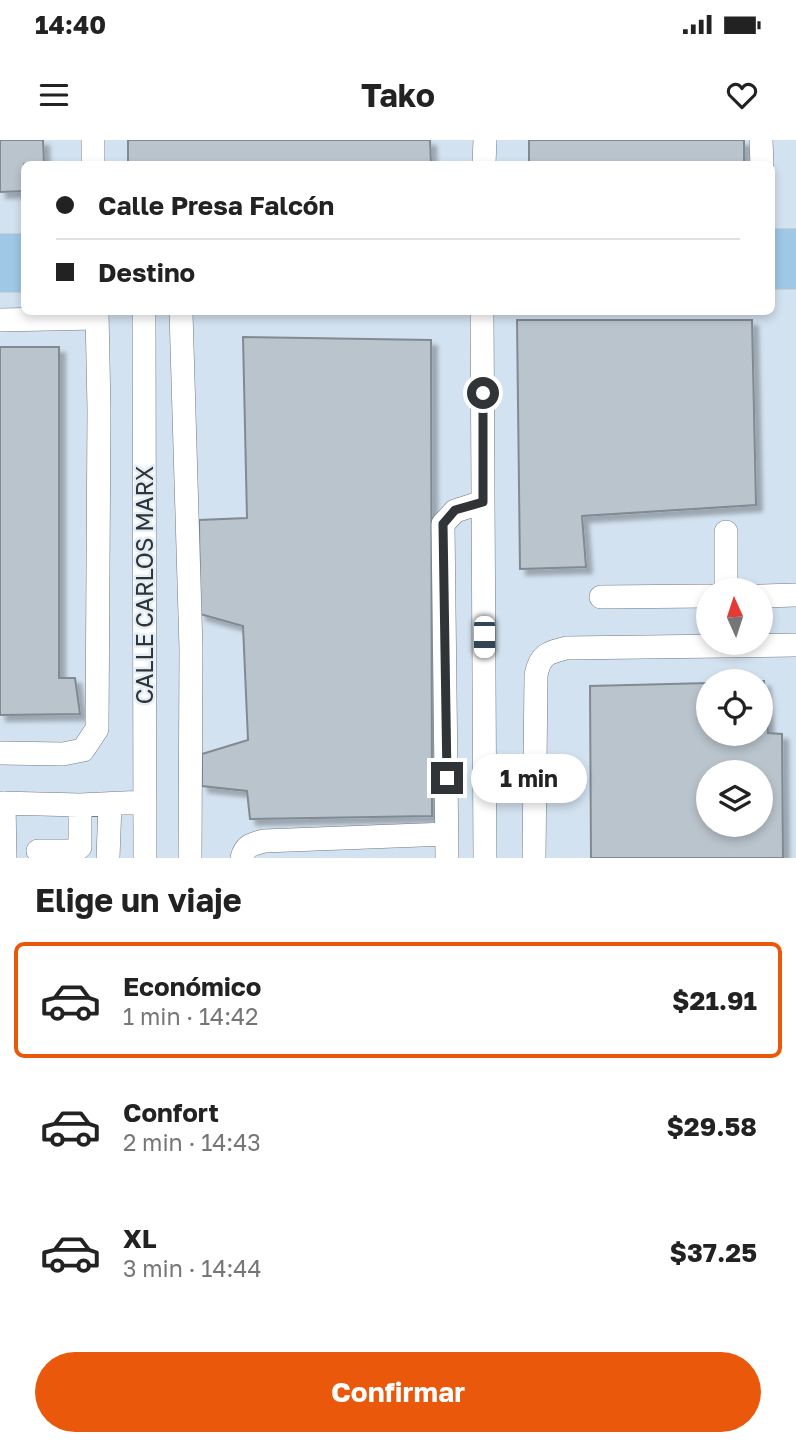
<!DOCTYPE html>
<html lang="es">
<meta charset="utf-8">
<style>
body{margin:0;font-family:"Golos Text",sans-serif;background:#f2f2f2;color:#222;height:100vh;display:flex;flex-direction:column;font-size:26px;white-space:nowrap}
*{box-sizing:border-box;margin:0}
p{font-size:23px;color:#767676}
.icon{flex:none;width:38px;height:38px;fill:none;stroke:currentColor;stroke-width:2;stroke-linecap:round;stroke-linejoin:round}
.map{position:relative;height:718px;overflow:hidden}
.drawer{display:flex;flex-direction:column;background:#fff;flex:1}
.drawer>*{flex:none}
.banner{position:absolute;left:21px;top:21px;width:754px;height:154px;border-radius:10px;box-shadow:0 4px 10px #0003;display:grid;align-content:center;height:154px;padding:0 35px;background:#fff}
.needle{width:46px;rotate:357deg}
.tools{position:absolute;left:696px;top:438px;display:grid;gap:14px}
.tools a{display:grid;place-items:center;width:77px;height:77px;border-radius:50%;background:#fff;box-shadow:0 4px 10px #0003;font-size:35px}
.end{position:absolute;width:32px;height:32px;margin:-16px;border:9px solid #303437;background:#fff;box-shadow:0 0 0 4px #fff}
.from{border-radius:50%}
.bubble{position:absolute;height:49px;border-radius:24px;background:#fff;box-shadow:0 4px 10px #0003;font-size:23px;font-weight:700;line-height:49px;text-align:center}
.car{position:absolute;width:21px;height:42px;margin:-21px -10px;border-radius:9px;box-shadow:0 0 5px 2px #0007;background:linear-gradient(#fff 24%,#345 0 40%,#fff 0 76%,#345 0 86%,#fff 0)}
.banner b{display:flex;align-items:center;gap:24px;height:66px;font-size:26px}
.banner b+b{border-top:2px solid #e0e0e0}
.banner i{width:18px;height:18px;background:#222}
ul{padding:0;list-style:none}
li{display:flex;align-items:center;gap:21px;height:116px;margin:0 14px 10px;padding:0 21px;border:4px solid transparent;border-radius:10px}
li div{flex:1}
li b{display:block;font-size:26px}
li em{font-style:normal;font-weight:700}
li.on{border-color:#ea580c}
li>.icon{width:63px;height:63px;stroke-width:1.5}
h2{padding:0 35px;font-size:32px;line-height:84px}
.action{display:flex;gap:14px;margin-top:auto;padding:14px 35px}
.action a{flex:1;height:80px;border-radius:42px;background:#ea580c;color:#fff;font-size:28px;font-weight:700;line-height:80px;text-align:center}
.status{display:flex;justify-content:space-between;align-items:center;height:49px;padding:0 35px;background:#fff;direction:ltr}
.status svg{height:19px;fill:currentColor}
header{display:flex;justify-content:space-between;align-items:center;height:91px;padding:0 35px;background:#fff;font-size:32px;font-weight:700}
.map>svg:first-child{display:block}
.built{fill:#d3e2f0;fill-rule:evenodd}
.building{fill:#bac4cc;stroke:#818a92;stroke-width:2;fill-rule:evenodd;filter:url(#shadow)}
.lines{fill:none;stroke-linecap:round;stroke-linejoin:round}
.minor-casing{stroke:#707981;stroke-width:24}
.major-casing{stroke:#cdcecf;stroke-width:32}
.minor{stroke:#fff;stroke-width:23}
.major{stroke:#9fc7e6;stroke-width:30}
.route{stroke:#303437;stroke-width:9}
.labels{text-anchor:middle;stroke-width:5;stroke-linejoin:round;paint-order:stroke}
.street-label{font-size:23px;fill:#303437;stroke:#e4eef7}
</style>
<div class="status"><b>14:40</b><svg viewBox="0 0 49 12"><path d="M0 12V9h3v3zM5 12V6h3v6zM10 12V3h3v9zM15 12V0h3v12zM26 1h20v11H26zM47 4h2v5h-2z"/></svg></div>
<header><svg class="icon" aria-label="menu" viewBox="0 0 24 24"><path d="M4 6h16M4 12h16M4 18h16"/></svg>Tako<svg class="icon" aria-label="heart" viewBox="0 0 24 24"><path d="M12 20l-8-8c-3-5 5-10 8-4 3-6 11-1 8 4z"/></svg></header>
<div class="map">
<svg width="796" height="718" viewBox="0 0 796 718">
<defs>
<filter id="shadow"><feDropShadow dx="6" dy="6" stdDeviation="2" flood-color="#0004"/></filter>
</defs>
<rect width="100%" height="100%" fill="#e4eef7"/>
<!-- built -->
<path class="built" d="M0,0h796v718h-796zM24,24h748v148h-748zM709,450h52v52h-52zM709,541h52v52h-52zM709,632h52v52h-52z"/>
<!-- building -->
<path class="building" d="M0,0h43l1,24h-20v27l-24,1z
M128,0h302l1,24h-303z
M529,0h215v24h-215z
M517,180h235l4,185 -174,11 4,51 -66,2z
M243,197l188,3 1,476 -182,3 -3,-28 -45,-5v-32l46,-14 -5,-114 -43,-12 -1,-94 48,-2z
M0,207h59v331h16l5,36 -80,1z
M761,541h3l4,52 14,1 1,124h-192l-1,-172 119,-3v50h52zM709,632h52v52h-52z"/>
<g class="lines">
<!-- minor casing -->
<g class="minor-casing">
<path id="minor" d="M761,0l1,24
M93,24v-24
M484,24l1,-24
M144,172l1,546
M181,172l10,337 -1,209
M482,172l3,546
M0,180l97,-2
M726,392v58
M761,456l35,-1
M601,457l108,-1
M0,613l63,1 20,-4 14,-21 2,-319 -2,-98
M0,663l80,2 65,-3
M4,663l1,55
M38,711h37l5,-4v-42
M108,718l2,-54
M242,718c3,-13 10,-14 22,-17l183,-7
M447,718l-4,-334 12,-13 28,-9
M534,718l2,-183c4,-20 11,-22 30,-27l230,-3"/>
</g>
<!-- major casing -->
<g class="major-casing">
<path id="major" d="M772,104h24
M0,109h24
M772,134h24
M0,137h24"/>
</g>
<!-- minor -->
<use href="#minor" class="minor"/>
<!-- major -->
<use href="#major" class="major"/>
</g>
<g class="lines">
<!-- route -->
<path class="route" d="M447,638l-4,-254 12,-14 28,-8v-109"/>
</g>
<g class="labels">
<!-- street labels -->
<g class="street-label">
<text transform="translate(145 445) rotate(-90)" y="8">CALLE CARLOS MARX</text>
</g>
</g>
</svg>
<div class="tools">
<a><svg class="needle" viewBox="-14 -14 28 28"><path d="M0-13l5 13h-10z" fill="#e53935"/><path d="M0 13l5-13h-10z" fill="#767676"/></svg></a>
<a><svg class="icon" aria-label="locate" viewBox="0 0 24 24"><circle cx="12" cy="12" r="6"/><path d="M12 2v4M12 18v4M2 12h4M18 12h4"/></svg></a>
<a><svg class="icon" aria-label="layers" viewBox="0 0 24 24"><path d="M12 4l9 5-9 5-9-5zM3 14l9 5 9-5"/></svg></a>
</div>
<i class="end from" style="left:483px;top:253px"></i>
<i class="end" style="left:447px;top:638px"></i>
<div class="bubble" style="left:471px;top:614px;width:116px">1 min</div>
<i class="car" style="left:484px;top:497px;rotate:180deg"></i>
<div class="banner">
<b><i class="from"></i>Calle Presa Falcón</b>
<b><i></i>Destino</b>
</div>
</div>
<section class="drawer">
<h2>Elige un viaje</h2>
<ul>
<li class="on"><svg class="icon" aria-label="car" viewBox="0 0 24 24"><path d="M5 17H2v-5l4-1 3-4h7l3 4 3 1v5h-3M9 17h6M6 11h13"/><circle cx="7" cy="17" r="2"/><circle cx="17" cy="17" r="2"/></svg><div><b>Económico</b><p>1 min · 14:42</p></div><em>$21.91</em></li>
<li><svg class="icon" aria-label="car" viewBox="0 0 24 24"><path d="M5 17H2v-5l4-1 3-4h7l3 4 3 1v5h-3M9 17h6M6 11h13"/><circle cx="7" cy="17" r="2"/><circle cx="17" cy="17" r="2"/></svg><div><b>Confort</b><p>2 min · 14:43</p></div><em>$29.58</em></li>
<li><svg class="icon" aria-label="car" viewBox="0 0 24 24"><path d="M5 17H2v-5l4-1 3-4h7l3 4 3 1v5h-3M9 17h6M6 11h13"/><circle cx="7" cy="17" r="2"/><circle cx="17" cy="17" r="2"/></svg><div><b>XL</b><p>3 min · 14:44</p></div><em>$37.25</em></li>
</ul>
<div class="action"><a>Confirmar</a></div>
</section>
